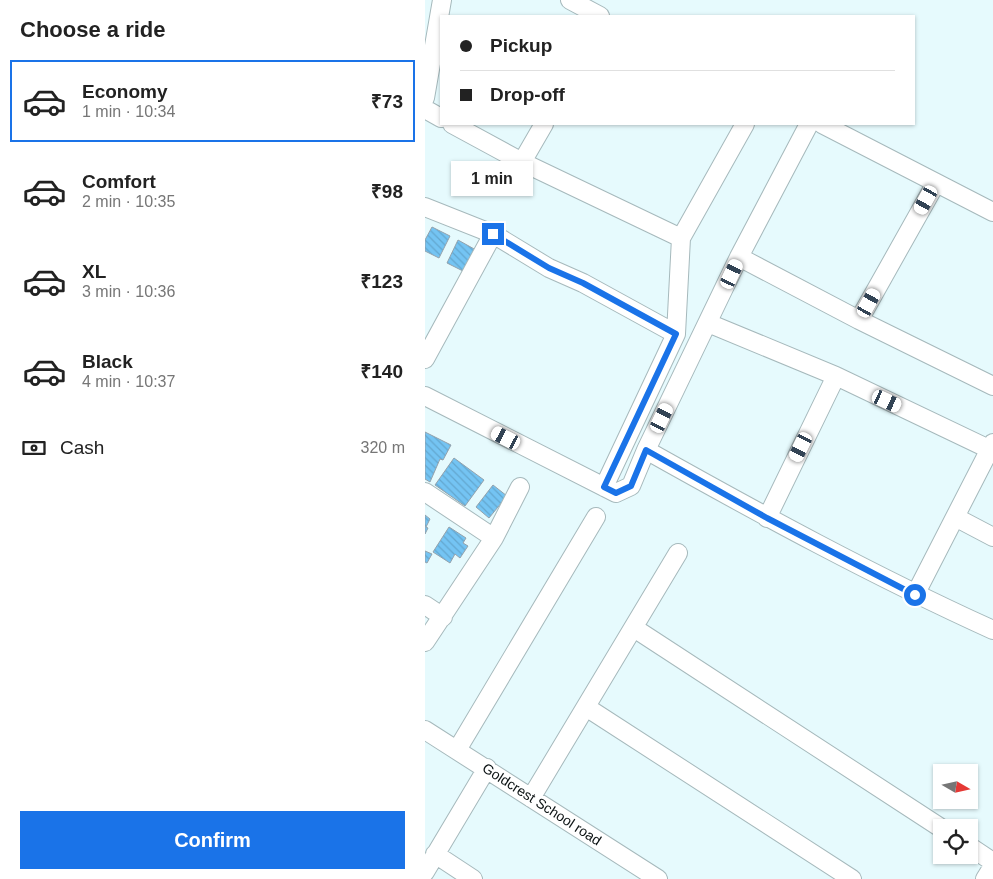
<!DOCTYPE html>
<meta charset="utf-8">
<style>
body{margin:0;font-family:Helvetica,sans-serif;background:#f2f2f2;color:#222;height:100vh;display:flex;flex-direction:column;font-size:19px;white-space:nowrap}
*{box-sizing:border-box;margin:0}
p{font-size:16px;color:#767676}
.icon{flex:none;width:28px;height:28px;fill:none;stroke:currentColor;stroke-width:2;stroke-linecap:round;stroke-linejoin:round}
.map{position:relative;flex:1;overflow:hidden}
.details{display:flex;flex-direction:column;background:#fff;width:425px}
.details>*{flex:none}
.hud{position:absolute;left:15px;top:15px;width:475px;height:110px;border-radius:0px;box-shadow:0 1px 4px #0004;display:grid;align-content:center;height:110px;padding:0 20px;background:#fff}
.needle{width:32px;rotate:99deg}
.buttons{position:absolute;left:508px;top:764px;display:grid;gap:10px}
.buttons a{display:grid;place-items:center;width:45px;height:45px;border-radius:0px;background:#fff;box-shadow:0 1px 4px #0004;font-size:25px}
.end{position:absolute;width:22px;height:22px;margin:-11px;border:6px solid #1a73e8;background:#fff;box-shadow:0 0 0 2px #fff}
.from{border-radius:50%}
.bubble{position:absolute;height:35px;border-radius:0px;background:#fff;box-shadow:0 1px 4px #0004;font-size:16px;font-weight:700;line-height:35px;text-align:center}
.car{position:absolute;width:15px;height:30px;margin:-15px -8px;border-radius:6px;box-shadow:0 0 4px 1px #0007;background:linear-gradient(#fff 24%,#345 0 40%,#fff 0 76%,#345 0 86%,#fff 0)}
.hud b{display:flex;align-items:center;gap:18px;height:48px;font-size:19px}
.hud b+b{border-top:1px solid #e0e0e0}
.hud i{width:12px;height:12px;background:#222}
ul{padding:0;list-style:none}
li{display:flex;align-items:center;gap:15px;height:82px;margin:0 10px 8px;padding:0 10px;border:2px solid transparent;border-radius:0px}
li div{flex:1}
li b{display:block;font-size:19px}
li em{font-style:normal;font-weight:700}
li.selected{border-color:#1a73e8}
li>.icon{width:45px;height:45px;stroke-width:1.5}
h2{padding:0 20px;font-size:22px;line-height:60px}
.pay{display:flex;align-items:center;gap:12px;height:55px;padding:0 20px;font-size:19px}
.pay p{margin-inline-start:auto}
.button{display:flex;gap:10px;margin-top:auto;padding:10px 20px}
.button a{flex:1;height:58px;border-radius:0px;background:#1a73e8;color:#fff;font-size:20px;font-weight:700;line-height:58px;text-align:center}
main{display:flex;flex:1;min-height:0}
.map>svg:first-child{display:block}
.building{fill:url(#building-back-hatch);stroke:#94a2ac}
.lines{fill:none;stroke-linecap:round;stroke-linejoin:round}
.minor-casing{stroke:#a6b9bc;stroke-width:20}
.minor{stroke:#fff;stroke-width:18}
.route{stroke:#1a73e8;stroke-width:6}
.labels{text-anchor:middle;stroke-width:4;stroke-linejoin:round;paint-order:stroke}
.street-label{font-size:14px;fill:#0b1213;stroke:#fff}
</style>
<main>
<section class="details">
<h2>Choose a ride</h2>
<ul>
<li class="selected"><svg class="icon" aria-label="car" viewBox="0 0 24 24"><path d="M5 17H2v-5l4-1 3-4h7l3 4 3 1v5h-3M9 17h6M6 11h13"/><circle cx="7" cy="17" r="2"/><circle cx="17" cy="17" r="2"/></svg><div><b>Economy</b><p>1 min · 10:34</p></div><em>₹73</em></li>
<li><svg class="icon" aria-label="car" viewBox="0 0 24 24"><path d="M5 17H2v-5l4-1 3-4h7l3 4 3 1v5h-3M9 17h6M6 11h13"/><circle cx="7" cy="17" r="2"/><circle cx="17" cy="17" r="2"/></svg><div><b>Comfort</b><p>2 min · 10:35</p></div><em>₹98</em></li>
<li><svg class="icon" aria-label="car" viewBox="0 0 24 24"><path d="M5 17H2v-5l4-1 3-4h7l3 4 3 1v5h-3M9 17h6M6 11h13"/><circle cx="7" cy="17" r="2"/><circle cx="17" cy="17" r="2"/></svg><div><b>XL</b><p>3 min · 10:36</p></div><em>₹123</em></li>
<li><svg class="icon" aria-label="car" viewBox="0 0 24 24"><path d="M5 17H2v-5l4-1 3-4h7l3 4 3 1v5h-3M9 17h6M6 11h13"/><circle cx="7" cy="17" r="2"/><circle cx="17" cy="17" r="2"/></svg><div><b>Black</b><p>4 min · 10:37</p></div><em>₹140</em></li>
</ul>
<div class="pay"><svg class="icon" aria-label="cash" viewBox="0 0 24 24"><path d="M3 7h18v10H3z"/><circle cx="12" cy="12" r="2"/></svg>Cash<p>320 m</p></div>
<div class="button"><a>Confirm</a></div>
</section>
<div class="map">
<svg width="568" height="879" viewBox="0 0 568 879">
<defs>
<pattern id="building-back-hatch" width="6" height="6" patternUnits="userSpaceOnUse" patternTransform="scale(1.25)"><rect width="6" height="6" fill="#74c4f3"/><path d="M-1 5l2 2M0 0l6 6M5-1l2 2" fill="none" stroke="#63a7cf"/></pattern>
</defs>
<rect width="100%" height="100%" fill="#e6fafd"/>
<!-- building -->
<path class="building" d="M7,227l18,9 -11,22 -14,-7v-11z
M33,240l18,10 -11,22 -18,-9z
M0,432l26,13 -8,15 -3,-1 -10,23 -5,-3z
M29,458l30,22 -19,26 -30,-21z
M68,485l14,11 -18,22 -13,-11z
M0,515l5,4 -4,8 2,1 -3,6z
M24,527l17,11 -3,5 5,3 -8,12 -5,-4 -5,9 -17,-11z
M0,551l7,3 -5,9 -2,-1z"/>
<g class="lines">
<!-- minor casing -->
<g class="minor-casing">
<path id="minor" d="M145,0l30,16
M0,98l17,-98
M0,109l16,9
M27,124l70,38 159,76
M397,124l171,88
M97,162l22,-38
M0,207l68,27 56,34 34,15 93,51
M314,257l120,63 134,66
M434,320l77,-137
M283,323l128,53 157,75
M0,359l68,-125
M0,396l191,97 15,-7 15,-36c114,64 228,126 347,180
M221,450l93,-193 70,-133
M179,487l72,-153 5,-96 64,-114
M0,492l69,46 -69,104
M530,517l38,20
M342,518l69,-142
M69,538l26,-51
M490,595l78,-152
M0,605l18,12
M209,628l307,200
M161,707l266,172
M0,730l233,149
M32,750l139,-233
M106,798l147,-245
M544,846l24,16
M10,854l38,25
M0,872l62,-104
M560,879l8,-13"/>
</g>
<!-- minor -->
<use href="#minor" class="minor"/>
</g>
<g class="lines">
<!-- route -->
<path class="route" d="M68,234l56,34 34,15 93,51 -72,153 12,6 15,-7 15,-36 121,68 148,77"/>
</g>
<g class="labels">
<!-- street labels -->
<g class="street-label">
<text transform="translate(117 804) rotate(33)" y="5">Goldcrest School road</text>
</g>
</g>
</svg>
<div class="buttons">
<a><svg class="needle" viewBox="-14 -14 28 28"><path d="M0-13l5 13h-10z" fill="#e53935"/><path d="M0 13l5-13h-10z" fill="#767676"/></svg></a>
<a><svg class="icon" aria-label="locate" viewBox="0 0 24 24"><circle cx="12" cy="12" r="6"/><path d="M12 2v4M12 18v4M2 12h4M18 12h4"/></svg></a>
</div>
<i class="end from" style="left:490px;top:595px"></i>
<i class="end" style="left:68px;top:234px"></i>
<div class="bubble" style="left:26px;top:161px;width:82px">1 min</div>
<i class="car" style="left:501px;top:200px;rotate:209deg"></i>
<i class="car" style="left:307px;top:274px;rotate:25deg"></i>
<i class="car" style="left:444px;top:303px;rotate:29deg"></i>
<i class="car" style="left:462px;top:401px;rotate:115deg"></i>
<i class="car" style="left:237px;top:418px;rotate:26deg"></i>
<i class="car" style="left:81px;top:438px;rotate:297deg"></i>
<i class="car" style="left:376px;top:447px;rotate:206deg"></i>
<div class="hud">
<b><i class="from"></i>Pickup</b>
<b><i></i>Drop-off</b>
</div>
</div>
</main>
